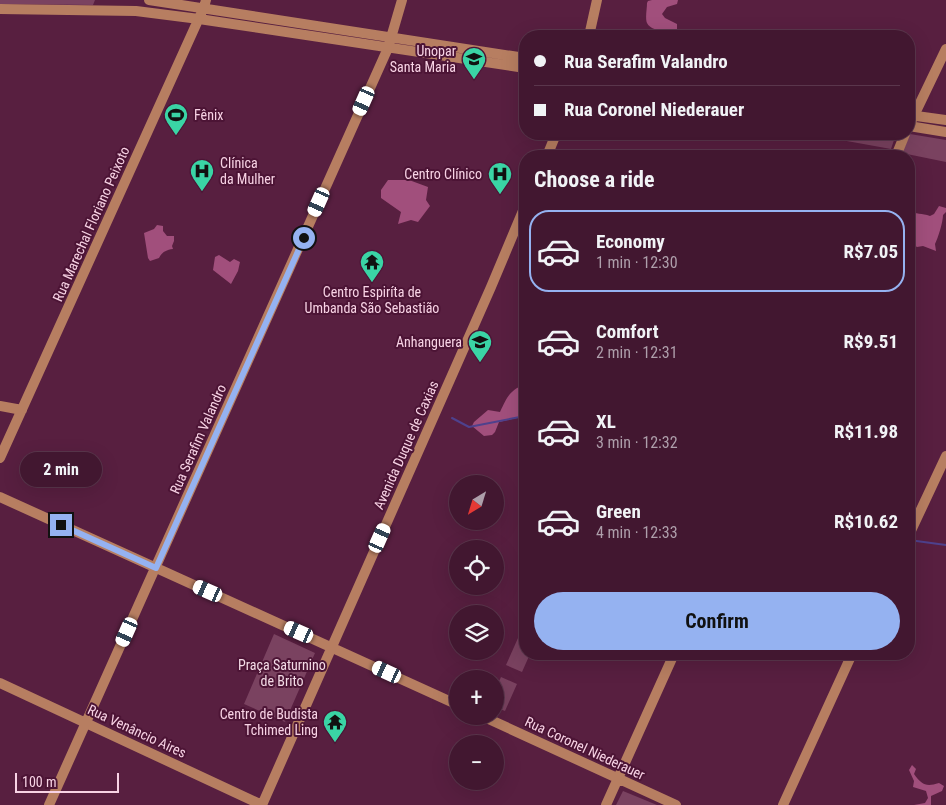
<!DOCTYPE html>
<meta charset="utf-8">
<style>
body{margin:0;font-family:"Roboto Condensed",sans-serif;background:#492038;color:#f1f3f6;height:100vh;display:flex;flex-direction:column;font-size:19px;white-space:nowrap}
*{box-sizing:border-box;margin:0}
p{font-size:16px;color:#ae9fab}
.icon{flex:none;width:28px;height:28px;fill:none;stroke:currentColor;stroke-width:2;stroke-linecap:round;stroke-linejoin:round}
.map{position:relative;flex:1;overflow:hidden}
.details{position:absolute;left:519px;top:150px;width:396px;height:510px;display:flex;flex-direction:column;background:#421730;border-radius:20px;box-shadow:0 5px 20px #0002,0 0 0 1px #5a364c}
.details>*{flex:none}
.guide{position:absolute;left:519px;top:30px;width:396px;height:110px;border-radius:20px;box-shadow:0 5px 20px #0002,0 0 0 1px #5a364c;display:grid;align-content:center;height:110px;padding:0 15px;background:#421730}
.needle{width:32px;rotate:218deg}
.tools{position:absolute;left:449px;top:475px;display:grid;gap:10px}
.tools a{display:grid;place-items:center;width:55px;height:55px;border-radius:50%;background:#421730;box-shadow:0 5px 20px #0002,0 0 0 1px #5a364c;font-size:25px}
.scale{position:absolute;left:15px;bottom:12px;width:104px;box-sizing:border-box;padding-left:5px;border:2px solid #f8d3e5;border-top:0;font-size:14px;line-height:18px;white-space:nowrap;color:#f8d3e5;-webkit-text-stroke:4px #4c1435;paint-order:stroke}
.end{position:absolute;width:22px;height:22px;margin:-11px;border:6px solid #95b2f1;background:#111;box-shadow:0 0 0 2px #111}
.from{border-radius:50%}
.bubble{position:absolute;height:35px;border-radius:18px;background:#421730;box-shadow:0 5px 20px #0002,0 0 0 1px #5a364c;font-size:16px;font-weight:700;line-height:35px;text-align:center}
.car{position:absolute;width:15px;height:30px;margin:-15px -8px;border-radius:6px;box-shadow:0 0 4px 1px #0007;background:linear-gradient(#fff 24%,#345 0 40%,#fff 0 76%,#345 0 86%,#fff 0)}
.guide b{display:flex;align-items:center;gap:18px;height:48px;font-size:19px}
.guide b+b{border-top:1px solid #5a364c}
.guide i{width:12px;height:12px;background:#f1f3f6}
ul{padding:0;list-style:none}
li{display:flex;align-items:center;gap:15px;height:82px;margin:0 10px 8px;padding:0 5px;border:2px solid transparent;border-radius:20px}
li div{flex:1}
li b{display:block;font-size:19px}
li em{font-style:normal;font-weight:700}
li.current{border-color:#95b2f1}
li>.icon{width:45px;height:45px;stroke-width:1.5}
h2{padding:0 15px;font-size:22px;line-height:60px}
.button{display:flex;gap:10px;margin-top:auto;padding:10px 15px}
.button a{flex:1;height:58px;border-radius:30px;background:#95b2f1;color:#111;font-size:20px;font-weight:700;line-height:58px;text-align:center}
.map>svg:first-child{display:block}
.green{fill:#7a4260}
.forest{fill:#a14f7c}
.lines{fill:none;stroke-linecap:round;stroke-linejoin:round}
.stream{stroke:#4e418d;stroke-width:2}
.secondary{stroke:#b77e61;stroke-width:10}
.route{stroke:#95b2f1;stroke-width:6}
.labels{text-anchor:middle;stroke-width:4;stroke-linejoin:round;paint-order:stroke}
.poi-label{font-size:14px;fill:#f8d3e5;stroke:#4c1435;text-anchor:end}
.street-label{font-size:14px;fill:#f8d3e5;stroke:#4c1435}
.park-label{font-size:14px;fill:#f4dce7;stroke:#4c1435}
</style>
<div class="map">
<svg width="946" height="805" viewBox="0 0 946 805">
<rect width="100%" height="100%" fill="#581f40"/>
<!-- green -->
<path class="green" d="M0,0h95l-2,5 -93,-1z
M808,134h88l-5,15z
M910,134l36,6v22l-44,-9z
M274,634l41,19 -30,69 -41,-18z
M518,638l7,3v13h5l-8,18 -16,-7z
M501,677l16,7 -12,27 -10,-4v-17z
M623,791l34,14h-41z"/>
<!-- forest -->
<path class="forest" d="M652,0h26l-1,4 -10,3 -5,7 3,4 12,6v5c-7,3 -26,3 -30,-6 -2,-5 0,-14 0,-20l1,-2z
M388,180h21l19,7 -2,13 4,6 -12,16 -7,-2 -13,4 3,-12 -20,-14v-8z
M939,206l7,2v4l-3,3c0,7 -5,23 -8,29l1,7 -13,-5 -6,1 -3,-2 -2,-12 -3,-5v-16c7,2 13,1 21,4l4,-2z
M157,225l6,1v5l4,5h7v5l-2,5 1,3c-7,1 -11,3 -14,9l-9,3 -2,-3 -4,-25 10,-4z
M219,255l11,7 4,-3 6,3 -2,9 -7,13 -18,-14 2,-13z
M525,384v32l-26,6 -4,10 -3,3 -8,1 -12,-10 2,-4 14,-12 12,2c7,-15 9,-21 25,-28z
M912,765l4,4 -2,5c8,11 12,13 25,9l5,3 -2,5 -11,5v9h-17l11,-2 3,-5 -2,-7 -13,-4 1,-6 -5,-11z"/>
<g class="lines">
<!-- stream -->
<path class="stream" d="M452,418l17,9 56,-11
M909,540l37,5"/>
<!-- secondary -->
<path class="secondary" d="M149,0l376,58
M0,9l136,2 63,8 326,49
M589,36l8,-36
M909,115l37,5
M909,126l37,-77
M909,126l37,6
M547,156l9,-22
M896,156l9,-22
M0,406l22,4
M0,458l204,-451 2,-7
M0,497l458,208
M909,535l37,-79
M0,683l262,122
M482,716l194,89
M49,805l339,-757 14,-48
M262,805l229,-518 34,-81
M606,805l68,-151
M783,805l69,-151"/>
</g>
<g class="lines">
<!-- route -->
<path class="route" d="M61,525l95,43 148,-330"/>
</g>
<!-- icons -->
<defs>
<g id="university-pin" transform="scale(1.25)"><path d="M0 17L-7.5 6A9.5 9.5 0 1 1 7.5 6Z" fill="#3ad4a5" stroke="#4c1435"/><path d="M0-5L7-2L0 1L-7-2ZM-4 1L0 2.5L4 1V4Q0 6-4 4Z" fill="#111"/></g>
<g id="stadium-pin" transform="scale(1.25)"><path d="M0 17L-7.5 6A9.5 9.5 0 1 1 7.5 6Z" fill="#3ad4a5" stroke="#4c1435"/><path d="M0-5a6.5 5 0 1 0 0 10a6.5 5 0 1 0 0-10ZM-3.5-1.8h7v3.6h-7Z" fill="#111"/></g>
<g id="hospital-pin" transform="scale(1.25)"><path d="M0 17L-7.5 6A9.5 9.5 0 1 1 7.5 6Z" fill="#3ad4a5" stroke="#4c1435"/><path d="M-5-5h3v3.5h4V-5h3V5h-3V1.5h-4V5h-3Z" fill="#111"/></g>
<g id="temple-pin" transform="scale(1.25)"><path d="M0 17L-7.5 6A9.5 9.5 0 1 1 7.5 6Z" fill="#3ad4a5" stroke="#4c1435"/><path d="M0-6L5-2H3V0L6.5 2.5H4V6H1.5V3h-3V6H-4V2.5H-6.5L-3 0V-2H-5Z" fill="#111"/></g>
</defs>
<g fill-rule="evenodd">
<use href="#university-pin" x="474" y="59"/>
<use href="#stadium-pin" x="176" y="115"/>
<use href="#hospital-pin" x="202" y="171"/>
<use href="#hospital-pin" x="500" y="174"/>
<use href="#temple-pin" x="372" y="262"/>
<use href="#university-pin" x="480" y="342"/>
<use href="#temple-pin" x="335" y="722"/>
</g>
<g class="labels">
<!-- poi labels -->
<g class="poi-label">
<text x="456" y="56">Unopar<tspan x="456" dy="16">Santa Maria</tspan></text>
<text x="194" y="120" text-anchor="start">Fênix</text>
<text x="220" y="168" text-anchor="start">Clínica<tspan x="220" dy="16">da Mulher</tspan></text>
<text x="482" y="179">Centro Clínico</text>
<text x="372" y="297" text-anchor="middle">Centro Espiríta de<tspan x="372" dy="16">Umbanda São Sebastião</tspan></text>
<text x="462" y="347">Anhanguera</text>
<text x="318" y="719">Centro de Budista<tspan x="318" dy="16">Tchimed Ling</tspan></text>
</g>
<!-- street labels -->
<g class="street-label">
<text transform="translate(91 224) rotate(-66)" y="5">Rua Marechal Floriano Peixoto</text>
<text transform="translate(198 439) rotate(-66)" y="5">Rua Serafim Valandro</text>
<text transform="translate(406 445) rotate(-66)" y="5">Avenida Duque de Caxias</text>
<text transform="translate(137 731) rotate(25)" y="5">Rua Venâncio Aires</text>
<text transform="translate(585 748) rotate(25)" y="5">Rua Coronel Niederauer</text>
</g>
<!-- park labels -->
<g class="park-label">
<text x="282" y="670">Praça Saturnino<tspan x="282" dy="16">de Brito</tspan></text>
</g>
</g>
</svg>
<div class="tools">
<a><svg class="needle" viewBox="-14 -14 28 28"><path d="M0-13l5 13h-10z" fill="#e53935"/><path d="M0 13l5-13h-10z" fill="#ae9fab"/></svg></a>
<a><svg class="icon" aria-label="locate" viewBox="0 0 24 24"><circle cx="12" cy="12" r="6"/><path d="M12 2v4M12 18v4M2 12h4M18 12h4"/></svg></a>
<a><svg class="icon" aria-label="layers" viewBox="0 0 24 24"><path d="M12 4l9 5-9 5-9-5zM3 14l9 5 9-5"/></svg></a>
<a>+</a>
<a>−</a>
</div>
<div class="scale">100 m</div>
<i class="end from" style="left:304px;top:238px"></i>
<i class="end" style="left:61px;top:525px"></i>
<div class="bubble" style="left:20px;top:452px;width:82px">2 min</div>
<i class="car" style="left:364px;top:101px;rotate:204deg"></i>
<i class="car" style="left:319px;top:202px;rotate:204deg"></i>
<i class="car" style="left:380px;top:538px;rotate:24deg"></i>
<i class="car" style="left:208px;top:591px;rotate:294deg"></i>
<i class="car" style="left:127px;top:632px;rotate:204deg"></i>
<i class="car" style="left:299px;top:632px;rotate:294deg"></i>
<i class="car" style="left:387px;top:672px;rotate:295deg"></i>
<div class="guide">
<b><i class="from"></i>Rua Serafim Valandro</b>
<b><i></i>Rua Coronel Niederauer</b>
</div>
<section class="details">
<h2>Choose a ride</h2>
<ul>
<li class="current"><svg class="icon" aria-label="car" viewBox="0 0 24 24"><path d="M5 17H2v-5l4-1 3-4h7l3 4 3 1v5h-3M9 17h6M6 11h13"/><circle cx="7" cy="17" r="2"/><circle cx="17" cy="17" r="2"/></svg><div><b>Economy</b><p>1 min · 12:30</p></div><em>R$7.05</em></li>
<li><svg class="icon" aria-label="car" viewBox="0 0 24 24"><path d="M5 17H2v-5l4-1 3-4h7l3 4 3 1v5h-3M9 17h6M6 11h13"/><circle cx="7" cy="17" r="2"/><circle cx="17" cy="17" r="2"/></svg><div><b>Comfort</b><p>2 min · 12:31</p></div><em>R$9.51</em></li>
<li><svg class="icon" aria-label="car" viewBox="0 0 24 24"><path d="M5 17H2v-5l4-1 3-4h7l3 4 3 1v5h-3M9 17h6M6 11h13"/><circle cx="7" cy="17" r="2"/><circle cx="17" cy="17" r="2"/></svg><div><b>XL</b><p>3 min · 12:32</p></div><em>R$11.98</em></li>
<li><svg class="icon" aria-label="car" viewBox="0 0 24 24"><path d="M5 17H2v-5l4-1 3-4h7l3 4 3 1v5h-3M9 17h6M6 11h13"/><circle cx="7" cy="17" r="2"/><circle cx="17" cy="17" r="2"/></svg><div><b>Green</b><p>4 min · 12:33</p></div><em>R$10.62</em></li>
</ul>
<div class="button"><a>Confirm</a></div>
</section>
</div>
